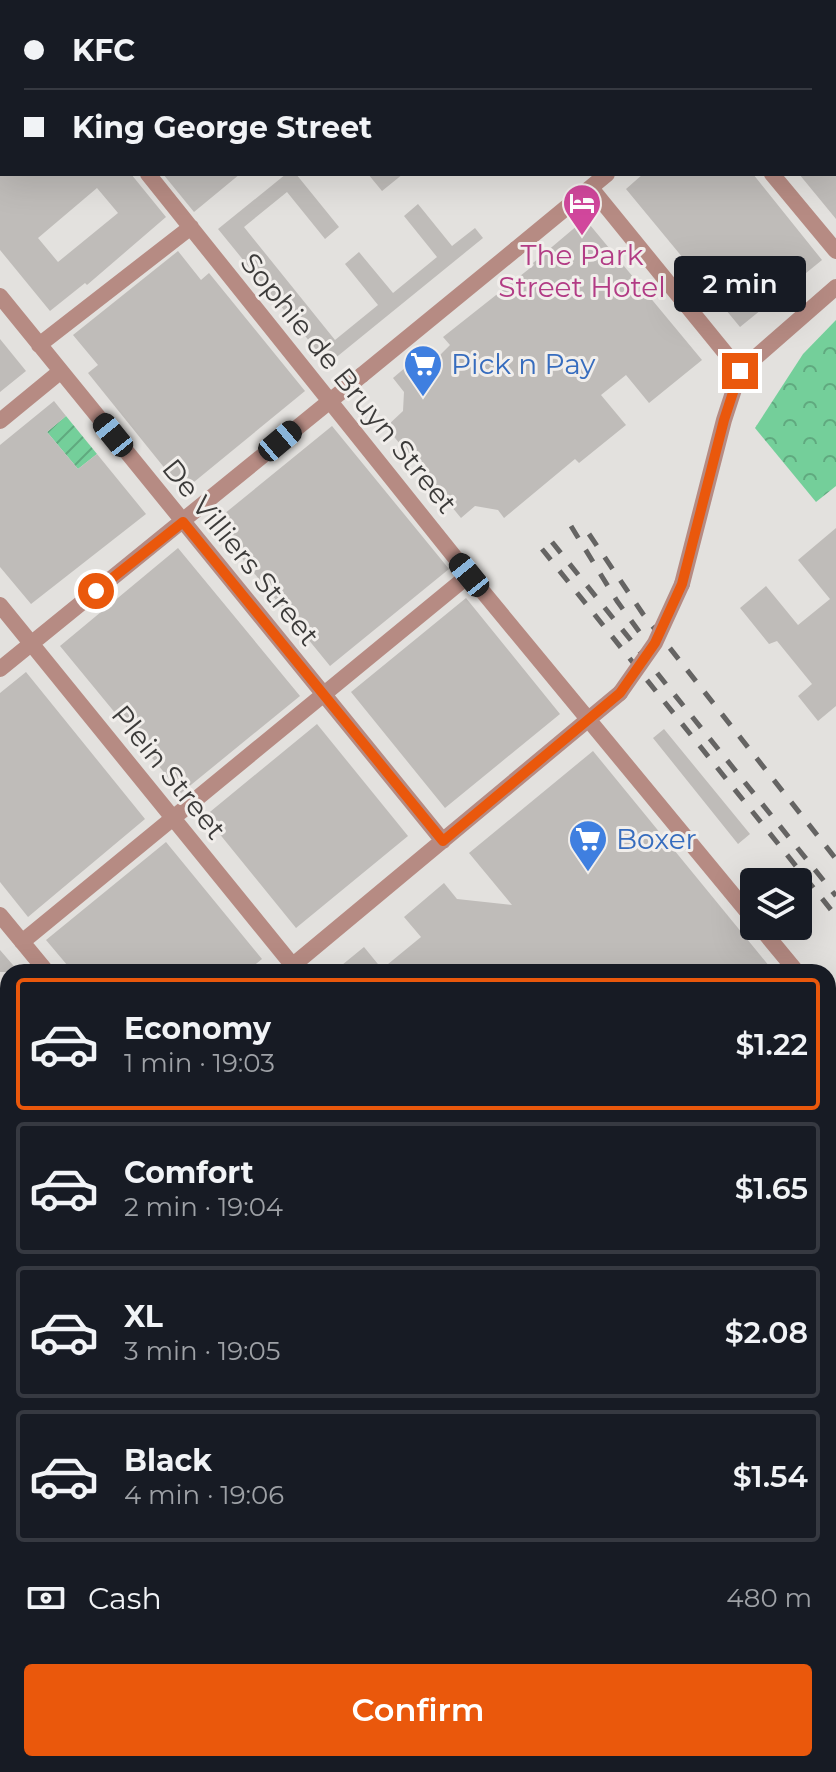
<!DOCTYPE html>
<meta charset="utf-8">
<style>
body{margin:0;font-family:Montserrat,sans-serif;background:#20242c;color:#f1f3f6;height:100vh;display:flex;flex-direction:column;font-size:30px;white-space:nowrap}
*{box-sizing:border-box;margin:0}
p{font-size:26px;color:#9ea1a6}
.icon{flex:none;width:44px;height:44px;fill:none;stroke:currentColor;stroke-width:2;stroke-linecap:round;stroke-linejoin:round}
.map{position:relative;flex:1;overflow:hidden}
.side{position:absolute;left:0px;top:964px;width:836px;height:808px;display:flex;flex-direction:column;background:#171b24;border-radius:24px 24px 0 0;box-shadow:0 8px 32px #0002}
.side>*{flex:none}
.top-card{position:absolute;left:0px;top:0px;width:836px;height:176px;box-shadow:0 8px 32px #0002;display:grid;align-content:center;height:176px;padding:0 24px;background:#171b24}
.buttons{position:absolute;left:740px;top:868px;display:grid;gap:16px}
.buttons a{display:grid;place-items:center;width:72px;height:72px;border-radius:8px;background:#171b24;box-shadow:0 8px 32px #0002;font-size:40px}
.end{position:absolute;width:36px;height:36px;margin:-18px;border:10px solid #ea580c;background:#fff;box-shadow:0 0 0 4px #fff}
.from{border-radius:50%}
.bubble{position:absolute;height:56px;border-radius:8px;background:#171b24;box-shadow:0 8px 32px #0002;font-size:26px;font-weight:600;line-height:56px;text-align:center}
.car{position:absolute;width:24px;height:48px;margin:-24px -12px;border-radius:10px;box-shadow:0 0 6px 2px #0007;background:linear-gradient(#222 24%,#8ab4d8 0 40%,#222 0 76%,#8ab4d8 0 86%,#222 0)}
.top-card b{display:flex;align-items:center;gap:28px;height:76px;font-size:30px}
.top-card b+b{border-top:2px solid #363941}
.top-card i{width:20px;height:20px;background:#f1f3f6}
ul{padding:14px 0 0;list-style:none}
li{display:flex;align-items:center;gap:24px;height:132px;margin:0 16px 12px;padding:0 8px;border:4px solid #363941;border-radius:8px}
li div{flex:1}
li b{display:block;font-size:30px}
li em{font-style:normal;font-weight:600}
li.current{border-color:#ea580c}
li>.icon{width:72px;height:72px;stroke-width:1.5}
.pay{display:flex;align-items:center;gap:20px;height:88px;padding:0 24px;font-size:30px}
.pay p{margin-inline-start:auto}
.button{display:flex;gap:16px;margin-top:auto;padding:16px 24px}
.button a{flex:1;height:92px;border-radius:8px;background:#ea580c;color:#fff;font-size:32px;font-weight:600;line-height:92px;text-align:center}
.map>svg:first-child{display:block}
.park{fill:url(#park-crowns)}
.garden{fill:url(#garden-furrows)}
.building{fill:#bfbcb9;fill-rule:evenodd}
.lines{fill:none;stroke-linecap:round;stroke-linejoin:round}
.minor{stroke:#b68b83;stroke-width:16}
.major{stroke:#8b4136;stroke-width:20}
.rail{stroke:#656463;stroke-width:5;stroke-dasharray:14 14;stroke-linecap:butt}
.minor-bridge{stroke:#b68b83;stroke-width:16}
.route{stroke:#ea580c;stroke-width:10}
.labels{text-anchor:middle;stroke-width:6;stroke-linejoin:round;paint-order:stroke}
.hotel-label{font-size:28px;fill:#b23c85;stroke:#f1eeeb}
.shop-label{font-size:28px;fill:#366cbe;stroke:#f1eeeb;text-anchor:start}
.street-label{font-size:28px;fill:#3c3b3a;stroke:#f1eeeb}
</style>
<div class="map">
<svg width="836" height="1772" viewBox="0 0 836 1772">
<defs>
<pattern id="park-crowns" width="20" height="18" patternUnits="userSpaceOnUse" patternTransform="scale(2)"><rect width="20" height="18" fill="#74cf9a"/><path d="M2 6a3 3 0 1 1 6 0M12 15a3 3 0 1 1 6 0" fill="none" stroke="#60a97f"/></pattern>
<pattern id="garden-furrows" width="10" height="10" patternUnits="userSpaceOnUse" patternTransform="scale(2)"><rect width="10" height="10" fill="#74cf9a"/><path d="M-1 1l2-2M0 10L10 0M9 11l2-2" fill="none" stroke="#60a97f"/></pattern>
</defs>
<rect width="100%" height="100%" fill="#e3e1de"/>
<!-- park -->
<path class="park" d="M836,320v166l-20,16 -61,-74 48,-74z"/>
<!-- garden -->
<path class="garden" d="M66,416l31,38 -19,15 -31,-37z"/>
<!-- building -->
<path class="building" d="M0,174h131l35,43 -79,68 -2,-2 -35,28 -50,-61zM97,188l21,25 -60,49 -20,-24z
M163,174h77l-46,38z
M286,174h10l43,53 -14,12 -38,-47 -43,35 91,113 43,-35 -33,-41 14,-12 34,41 44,-36 -33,-41 14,-12 34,42 23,-18 8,10 -155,126 -110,-135z
M368,174h35l-21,17z
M643,174h110l69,86 -82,67 -114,-138z
M799,174h37v45z
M585,219l117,141 -53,43 -23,-28 -25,20 25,30 -47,38 -4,-4 -71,59 -6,-8 -23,-4 -14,12 -75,-91 17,-16 1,-19 -11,-14 20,-17 5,8 18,-10 14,-14 -7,-8 91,-72 -1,-2z
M178,251l23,29 8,-7 96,118 -122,100 -95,-118 10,-8 -25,-30z
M0,339l26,32 -26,21z
M54,401l12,15 -19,16 31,37 19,-15 49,60 -115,90 -31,-37v-122z
M332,426l117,143 -119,97 -117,-143z
M836,528v178l-18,15 -20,-25 14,-12 -35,-43 -8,3 -29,-36 26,-22 32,39 32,-26 -32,-39z
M178,548l122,148 -119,97 -121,-147z
M466,598l94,116 -115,94 -94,-116z
M26,672l119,147 -117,98 -28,-35v-189z
M317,724l91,112 -112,92 -91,-112z
M664,729l86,105 -12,10 -85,-106z
M593,751l181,221h-426l-6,-7 22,-18 18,22 39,-32 -17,-20 40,-34 13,16 55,6 -43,-52z
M166,842l96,117 -16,13h-173l-27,-32z
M0,950l19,22h-19z"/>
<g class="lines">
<!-- minor -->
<path class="minor" d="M815,2l2,-2
M148,174l321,401 285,345
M772,174l64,77
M591,188l149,183
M516,249l91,-75
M0,296l443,545
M39,345l152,-118
M0,421l61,-50
M682,584l42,-164 16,-49 96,-84
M0,605l298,367
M0,669l362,-294
M0,915l47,57
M759,926l38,46
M22,942l447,-367
M286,971l334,-278
M828,1010l8,9
M828,1069l8,-6
M0,1234l8,9
M828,1314l8,10
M828,1356l8,-7
M0,1436l8,-7
M0,1554l8,10
M828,1598l8,-7
M828,1623l8,9
M0,1686l8,-6
M173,1764l6,8
M433,1764l7,8
M695,1764l6,8
M250,1772l10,-8
M548,1772l9,-8"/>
<!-- major -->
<path class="major" d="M0,1143l8,-6"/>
<!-- rail -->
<path class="rail" d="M571,526l46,75 26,36
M589,534l54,80 193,245
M552,542l284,354
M542,549l294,367"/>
<!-- minor-bridge -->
<path class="minor-bridge" d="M362,375l154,-126
M620,693l35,-50 27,-59"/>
</g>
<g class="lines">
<!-- route -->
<path class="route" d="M96,591l87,-69 260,319 177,-148 35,-50 27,-59 42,-164 16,-49"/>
</g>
<!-- icons -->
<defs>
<g id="hotel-pin" transform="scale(2)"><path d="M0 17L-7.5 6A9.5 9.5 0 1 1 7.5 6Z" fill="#d1479c" stroke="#f1eeeb"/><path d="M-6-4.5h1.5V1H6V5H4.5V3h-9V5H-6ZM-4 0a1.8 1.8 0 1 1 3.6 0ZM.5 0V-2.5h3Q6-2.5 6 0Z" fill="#fff"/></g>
<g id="supermarket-pin" transform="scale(2)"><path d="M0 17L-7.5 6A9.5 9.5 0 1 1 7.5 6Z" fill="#3f7fe0" stroke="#f1eeeb"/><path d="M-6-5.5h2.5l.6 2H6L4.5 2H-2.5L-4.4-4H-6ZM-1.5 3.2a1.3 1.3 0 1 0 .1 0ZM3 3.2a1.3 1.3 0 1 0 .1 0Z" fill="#fff"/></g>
</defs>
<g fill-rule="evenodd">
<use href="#hotel-pin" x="582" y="203"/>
<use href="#supermarket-pin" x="423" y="364"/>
<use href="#supermarket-pin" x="588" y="839"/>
</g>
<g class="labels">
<!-- hotel labels -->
<g class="hotel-label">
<text x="582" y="265">The Park<tspan x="582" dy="32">Street Hotel</tspan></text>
</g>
<!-- shop labels -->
<g class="shop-label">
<text x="451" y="374">Pick n Pay</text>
<text x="616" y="849">Boxer</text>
</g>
<!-- street labels -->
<g class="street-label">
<text transform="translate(349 383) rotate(51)" y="10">Sophie de Bruyn Street</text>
<text transform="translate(241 552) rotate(51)" y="10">De Villiers Street</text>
<text transform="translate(169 772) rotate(51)" y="10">Plein Street</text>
</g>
</g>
</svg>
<div class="buttons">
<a><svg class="icon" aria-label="layers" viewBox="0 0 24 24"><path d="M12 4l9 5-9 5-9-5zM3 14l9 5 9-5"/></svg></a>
</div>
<i class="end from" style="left:96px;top:591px"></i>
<i class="end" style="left:740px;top:371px"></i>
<div class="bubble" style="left:674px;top:256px;width:132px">2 min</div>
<i class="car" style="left:113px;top:435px;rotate:321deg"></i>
<i class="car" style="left:280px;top:441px;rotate:50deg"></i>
<i class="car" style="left:469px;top:575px;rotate:321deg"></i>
<div class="top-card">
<b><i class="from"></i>KFC</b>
<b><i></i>King George Street</b>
</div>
<section class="side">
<ul>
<li class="current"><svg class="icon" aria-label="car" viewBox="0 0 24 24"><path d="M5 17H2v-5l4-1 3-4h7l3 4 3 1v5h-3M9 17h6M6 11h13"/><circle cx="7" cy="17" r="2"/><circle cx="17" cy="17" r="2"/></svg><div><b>Economy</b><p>1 min · 19:03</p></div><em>$1.22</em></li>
<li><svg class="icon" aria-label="car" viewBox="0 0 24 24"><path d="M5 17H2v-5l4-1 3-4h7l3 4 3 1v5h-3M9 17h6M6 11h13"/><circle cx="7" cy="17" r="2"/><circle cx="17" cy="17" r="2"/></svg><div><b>Comfort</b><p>2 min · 19:04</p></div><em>$1.65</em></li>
<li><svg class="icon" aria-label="car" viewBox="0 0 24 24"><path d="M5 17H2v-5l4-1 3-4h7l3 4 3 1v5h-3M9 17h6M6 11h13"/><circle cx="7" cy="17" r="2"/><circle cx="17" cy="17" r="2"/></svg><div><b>XL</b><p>3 min · 19:05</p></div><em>$2.08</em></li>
<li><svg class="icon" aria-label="car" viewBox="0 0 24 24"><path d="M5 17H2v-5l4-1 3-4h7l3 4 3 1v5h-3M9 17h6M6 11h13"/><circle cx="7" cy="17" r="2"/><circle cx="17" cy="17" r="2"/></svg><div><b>Black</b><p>4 min · 19:06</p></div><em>$1.54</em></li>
</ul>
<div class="pay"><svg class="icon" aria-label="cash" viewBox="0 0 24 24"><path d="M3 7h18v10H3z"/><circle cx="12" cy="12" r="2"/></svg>Cash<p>480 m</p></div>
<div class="button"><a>Confirm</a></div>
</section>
</div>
